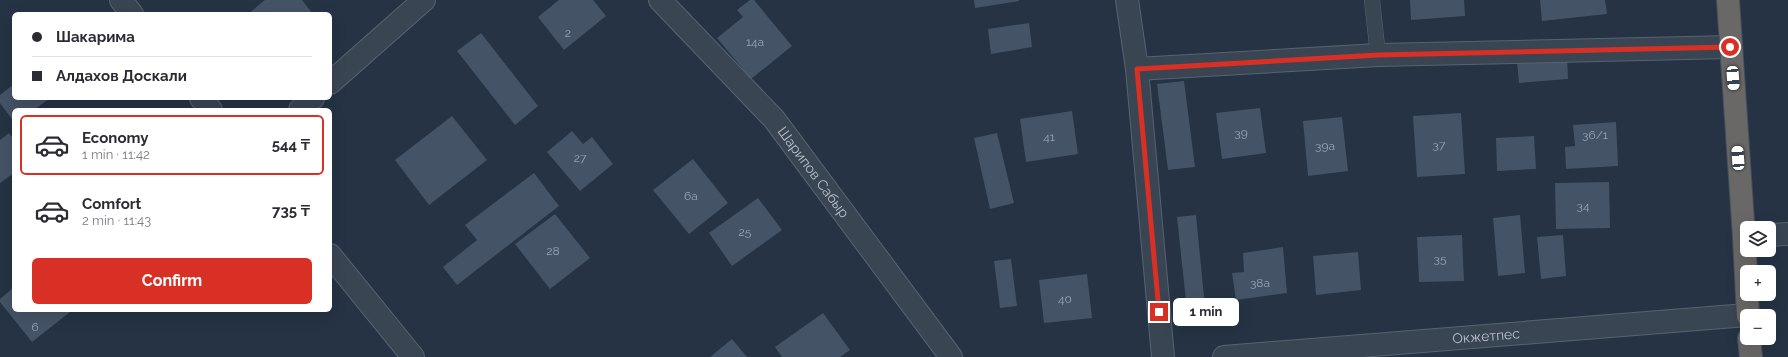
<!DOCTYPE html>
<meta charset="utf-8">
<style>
body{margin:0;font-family:Raleway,sans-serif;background:#f7f7f7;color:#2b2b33;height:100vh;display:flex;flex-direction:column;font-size:15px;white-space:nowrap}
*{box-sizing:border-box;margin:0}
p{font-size:13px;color:#7c7c81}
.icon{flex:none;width:22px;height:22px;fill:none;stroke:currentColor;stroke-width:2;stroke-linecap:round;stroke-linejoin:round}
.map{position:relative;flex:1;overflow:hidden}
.sheet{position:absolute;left:12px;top:108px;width:320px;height:204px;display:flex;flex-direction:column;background:#fff;border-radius:6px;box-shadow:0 4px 16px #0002}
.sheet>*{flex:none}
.guide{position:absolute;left:12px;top:12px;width:320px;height:88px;border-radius:6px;box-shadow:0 4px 16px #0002;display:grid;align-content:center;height:88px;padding:0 20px;background:#fff}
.fabs{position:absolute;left:1740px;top:221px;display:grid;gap:8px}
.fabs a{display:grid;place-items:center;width:36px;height:36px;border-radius:6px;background:#fff;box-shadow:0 4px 16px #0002;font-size:20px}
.end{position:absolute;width:18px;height:18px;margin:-9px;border:5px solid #d93025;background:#fff;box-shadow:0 0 0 2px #fff}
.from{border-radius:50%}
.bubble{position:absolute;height:28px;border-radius:6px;background:#fff;box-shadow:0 4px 16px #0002;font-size:13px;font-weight:700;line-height:28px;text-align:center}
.car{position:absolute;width:12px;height:24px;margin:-12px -6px;border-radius:5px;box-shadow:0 0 3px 1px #0007;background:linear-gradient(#fff 24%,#345 0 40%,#fff 0 76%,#345 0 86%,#fff 0)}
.guide b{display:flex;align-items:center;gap:14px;height:38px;font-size:15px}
.guide b+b{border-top:1px solid #e1e1e2}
.guide i{width:10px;height:10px;background:#2b2b33}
ul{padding:7px 0 0;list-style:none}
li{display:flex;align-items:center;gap:12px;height:60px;margin:0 8px 6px;padding:0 12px;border:2px solid transparent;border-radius:6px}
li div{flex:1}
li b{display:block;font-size:15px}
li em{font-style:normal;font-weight:700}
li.on{border-color:#d93025}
li>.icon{width:36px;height:36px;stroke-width:1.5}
.primary-button{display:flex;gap:8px;margin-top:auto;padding:8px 20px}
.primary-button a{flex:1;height:46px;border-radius:6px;background:#d93025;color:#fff;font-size:16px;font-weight:700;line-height:46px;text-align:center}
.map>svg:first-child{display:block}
.building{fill:#445366}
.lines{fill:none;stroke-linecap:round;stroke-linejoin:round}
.service-casing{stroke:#586371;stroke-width:16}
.minor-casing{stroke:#586371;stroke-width:24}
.trunk-casing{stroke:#45505e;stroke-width:24}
.service{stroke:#3a4554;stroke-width:15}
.minor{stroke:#3a4554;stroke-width:22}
.trunk{stroke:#696866;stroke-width:22}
.route{stroke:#d93025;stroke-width:5}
.labels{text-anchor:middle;stroke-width:3;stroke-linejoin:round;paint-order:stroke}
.number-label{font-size:12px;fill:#9aa5b3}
.street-label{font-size:14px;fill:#b7c0cd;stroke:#1e2a39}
</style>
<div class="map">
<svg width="1788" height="357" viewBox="0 0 1788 357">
<rect width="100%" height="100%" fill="#253344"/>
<!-- building -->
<path class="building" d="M265,0h37l11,14h-65z
M559,0h34l13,16 -42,34 -26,-33z
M750,0h4l38,46 -41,33 -34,-41 26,-21 -6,-7z
M974,0h45v1l-44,7z
M1410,0h54l1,16 -54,4z
M1540,0h65l2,14 -65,7z
M1029,23l3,24 -41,7 -3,-25z
M481,33l57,73 -23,19 -58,-74z
M1567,57l1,22 -49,4 -2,-22z
M1184,81l11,86 -27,3 -11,-86z
M14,84v14h36l-16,12h-20v12l-14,-19v-8z
M1260,108l6,45 -44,6 -6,-46z
M1072,111l6,43 -52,8 -6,-43z
M1461,113l4,61 -48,3 -4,-61z
M452,116l35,44 -58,45 -34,-45z
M1342,117l6,54 -40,5 -5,-55z
M1616,122l2,44 -52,3 -1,-22 10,-1 -2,-21z
M572,131l11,13 9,-7 21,27 -33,27 -33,-39z
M9,133l5,7v33l-14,10v-43z
M997,133l17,70 -24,6 -16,-71z
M1534,136l2,33 -39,2 -1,-33z
M693,159l35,44 -39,31 -36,-44z
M534,173l25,33 -102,79 -14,-18 34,-27 -12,-15z
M1609,182l1,46 -54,1 -1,-46z
M758,198l24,32 -50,36 -23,-33z
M555,214l35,44 -40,31 -35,-45z
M1196,215l10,102 -18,3 -11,-103z
M1520,215l5,58 -27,3 -5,-58z
M1462,235l2,46 -45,1 -2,-45z
M1563,235l3,41 -25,3 -4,-42z
M1283,247l4,46 -51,7 -4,-27 12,-1 -1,-19z
M1358,252l3,38 -45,5 -3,-39z
M1011,259l6,47 -17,2 -6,-47z
M1087,274l5,44 -48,5 -5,-43z
M14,287v23h54l2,2 -38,30 -32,-40v-3z
M823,313l27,37 -10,7h-58l-7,-10z
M732,339l15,18h-37z"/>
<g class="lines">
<!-- service casing -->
<g class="service-casing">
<path id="service" d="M1372,0l6,55"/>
</g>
<!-- minor casing -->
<g class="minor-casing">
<g id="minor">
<path d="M121,0l11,14"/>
<path id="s1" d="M660,0l114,119 177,238"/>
<path d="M1127,0l10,69 26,288"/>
<path d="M1137,69l241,-14 352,-8"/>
<path d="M330,83l94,-83"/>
<path d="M201,98l10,12"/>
<path d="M300,110l13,-12"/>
<path d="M1769,235l19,-1"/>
<path d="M330,255l83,102"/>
<path id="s2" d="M1224,357l523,-42"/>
</g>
</g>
<!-- trunk casing -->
<g class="trunk-casing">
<path id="trunk" d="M1728,0l16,237 4,79
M1749,338l2,19"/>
</g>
<!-- service -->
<use href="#service" class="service"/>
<!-- minor -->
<use href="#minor" class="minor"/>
<!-- trunk -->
<use href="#trunk" class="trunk"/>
</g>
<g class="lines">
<!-- route -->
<path class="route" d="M1159,312l-22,-243 241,-14 352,-8"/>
</g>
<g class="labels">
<!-- number labels -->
<g class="number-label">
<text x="568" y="37">2</text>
<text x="755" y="46">14а</text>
<text x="1241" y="137">39</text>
<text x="1595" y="139">36/1</text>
<text x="1049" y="141">41</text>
<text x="1439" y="149">37</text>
<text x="1325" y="150">39а</text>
<text x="580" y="162">27</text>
<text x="691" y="200">6а</text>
<text x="1583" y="210">34</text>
<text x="745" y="236">25</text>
<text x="553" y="255">28</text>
<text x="1440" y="263">35</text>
<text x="1260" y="287">38а</text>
<text x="1065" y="303">40</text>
<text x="35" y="331">6</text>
</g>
<!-- street labels -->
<g class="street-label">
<text dy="5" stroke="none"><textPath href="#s1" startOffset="231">Шарипов Сабыр</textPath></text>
<text dy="5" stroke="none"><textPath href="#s2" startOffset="263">Окжетпес</textPath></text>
</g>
</g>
</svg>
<div class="fabs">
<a><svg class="icon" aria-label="layers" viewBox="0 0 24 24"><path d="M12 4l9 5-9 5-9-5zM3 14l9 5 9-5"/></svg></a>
<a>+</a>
<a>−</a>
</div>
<i class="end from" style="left:1730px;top:47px"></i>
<i class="end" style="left:1159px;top:312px"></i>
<div class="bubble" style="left:1173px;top:298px;width:66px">1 min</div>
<i class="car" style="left:1733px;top:78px;rotate:176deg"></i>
<i class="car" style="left:1738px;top:158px;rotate:356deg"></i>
<div class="guide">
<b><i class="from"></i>Шакарима</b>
<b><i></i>Алдахов Доскали</b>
</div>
<section class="sheet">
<ul>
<li class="on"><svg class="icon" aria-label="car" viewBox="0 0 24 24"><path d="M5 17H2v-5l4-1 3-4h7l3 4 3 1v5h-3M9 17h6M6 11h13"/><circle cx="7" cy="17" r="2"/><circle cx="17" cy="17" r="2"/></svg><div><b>Economy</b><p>1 min · 11:42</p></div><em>544 ₸</em></li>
<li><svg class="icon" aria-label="car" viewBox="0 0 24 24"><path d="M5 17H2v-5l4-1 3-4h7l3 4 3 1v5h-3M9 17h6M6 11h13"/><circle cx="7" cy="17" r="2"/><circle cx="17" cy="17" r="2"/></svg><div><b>Comfort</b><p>2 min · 11:43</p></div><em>735 ₸</em></li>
</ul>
<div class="primary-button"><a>Confirm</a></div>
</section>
</div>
